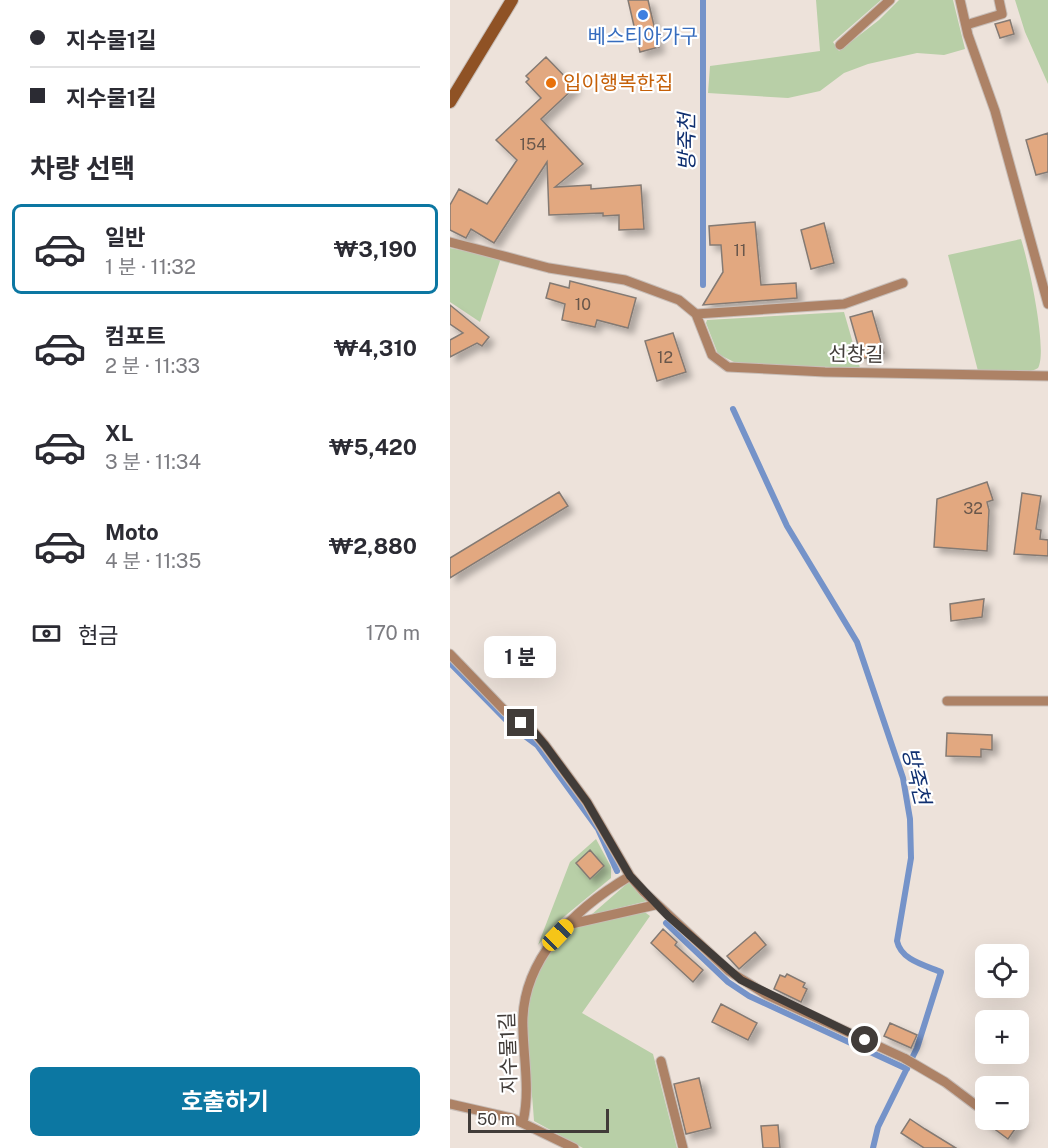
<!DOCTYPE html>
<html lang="ko">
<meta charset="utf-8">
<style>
body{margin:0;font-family:"Public Sans","Noto Sans KR",sans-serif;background:#f7f7f7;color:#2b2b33;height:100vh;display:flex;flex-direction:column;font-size:22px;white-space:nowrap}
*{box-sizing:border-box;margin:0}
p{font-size:20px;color:#7c7c81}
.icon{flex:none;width:33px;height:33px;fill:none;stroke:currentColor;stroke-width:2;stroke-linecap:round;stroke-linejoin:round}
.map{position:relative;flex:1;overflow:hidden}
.side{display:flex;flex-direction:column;background:#fff;width:450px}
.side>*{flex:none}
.banner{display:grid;align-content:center;height:132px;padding:0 30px;background:#fff}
.controls{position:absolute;left:525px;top:944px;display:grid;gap:12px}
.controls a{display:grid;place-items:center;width:54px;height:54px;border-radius:9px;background:#fff;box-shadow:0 6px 24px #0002;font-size:30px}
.scale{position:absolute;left:18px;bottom:15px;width:141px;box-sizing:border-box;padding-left:6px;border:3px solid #413c39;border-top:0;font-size:16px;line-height:21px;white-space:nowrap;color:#413c39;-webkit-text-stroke:4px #fff;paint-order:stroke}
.end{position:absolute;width:27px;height:27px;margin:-14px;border:8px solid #413c39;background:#fff;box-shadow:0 0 0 3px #fff}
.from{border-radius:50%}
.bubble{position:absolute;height:42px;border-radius:9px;background:#fff;box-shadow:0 6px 24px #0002;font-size:20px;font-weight:700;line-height:42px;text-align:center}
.car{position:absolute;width:18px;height:36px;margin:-18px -9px;border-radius:8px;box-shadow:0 0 4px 2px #0007;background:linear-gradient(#f5c518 24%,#345 0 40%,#f5c518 0 76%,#345 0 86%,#f5c518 0)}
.banner b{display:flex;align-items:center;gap:21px;height:57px;font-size:22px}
.banner b+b{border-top:2px solid #e1e1e2}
.banner i{width:15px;height:15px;background:#2b2b33}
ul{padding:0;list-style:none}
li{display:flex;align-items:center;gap:18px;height:90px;margin:0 12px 9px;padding:0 18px;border:3px solid transparent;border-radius:9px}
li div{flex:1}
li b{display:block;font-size:22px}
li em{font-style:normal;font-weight:700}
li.active{border-color:#0c77a2}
li>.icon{width:54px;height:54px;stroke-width:1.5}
h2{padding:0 30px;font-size:27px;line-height:72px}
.pay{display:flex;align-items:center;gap:15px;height:66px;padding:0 30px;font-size:22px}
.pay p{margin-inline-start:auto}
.button{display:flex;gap:12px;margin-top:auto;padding:12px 30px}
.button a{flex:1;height:69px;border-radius:9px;background:#0c77a2;color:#fff;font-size:24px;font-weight:700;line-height:69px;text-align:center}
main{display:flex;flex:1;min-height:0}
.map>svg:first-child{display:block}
.green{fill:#b8cfa7}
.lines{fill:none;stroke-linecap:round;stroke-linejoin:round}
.stream{stroke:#7593c9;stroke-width:6}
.building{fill:#e2a880;stroke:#847a73;stroke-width:1.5;filter:url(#shadow)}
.lane-casing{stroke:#c7bdb7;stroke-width:11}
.secondary-casing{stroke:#c7bdb7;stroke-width:14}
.lane{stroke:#ad8266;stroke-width:9}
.secondary{stroke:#8f5225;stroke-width:12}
.route{stroke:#413c39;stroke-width:8}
.shop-dot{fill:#3f7fe0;stroke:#fff;stroke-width:2}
.food-dot{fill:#e8710a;stroke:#fff;stroke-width:2}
.labels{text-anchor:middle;stroke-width:4.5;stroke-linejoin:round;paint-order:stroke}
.number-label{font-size:16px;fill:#69574b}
.shop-label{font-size:20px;fill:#366cbe;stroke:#fff}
.food-label{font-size:20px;fill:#c56008;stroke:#fff;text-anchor:start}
.street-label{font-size:20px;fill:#413c39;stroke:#fff}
.water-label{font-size:21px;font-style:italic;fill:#0f2f70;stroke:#fff}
</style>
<main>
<section class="side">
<div class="banner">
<b><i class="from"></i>지수물1길</b>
<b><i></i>지수물1길</b>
</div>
<h2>차량 선택</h2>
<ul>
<li class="active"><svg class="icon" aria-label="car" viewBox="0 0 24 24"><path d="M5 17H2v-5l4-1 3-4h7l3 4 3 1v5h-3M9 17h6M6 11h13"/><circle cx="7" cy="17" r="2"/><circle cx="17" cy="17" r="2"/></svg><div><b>일반</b><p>1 분 · 11:32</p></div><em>₩3,190</em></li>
<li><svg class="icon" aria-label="car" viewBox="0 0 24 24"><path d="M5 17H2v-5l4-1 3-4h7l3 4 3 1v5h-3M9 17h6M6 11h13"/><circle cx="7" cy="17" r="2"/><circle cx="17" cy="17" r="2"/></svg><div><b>컴포트</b><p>2 분 · 11:33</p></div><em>₩4,310</em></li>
<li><svg class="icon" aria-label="car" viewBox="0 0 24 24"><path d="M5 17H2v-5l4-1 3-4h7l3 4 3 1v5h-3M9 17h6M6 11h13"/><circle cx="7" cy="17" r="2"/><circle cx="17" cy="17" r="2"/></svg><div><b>XL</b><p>3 분 · 11:34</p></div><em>₩5,420</em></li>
<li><svg class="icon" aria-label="car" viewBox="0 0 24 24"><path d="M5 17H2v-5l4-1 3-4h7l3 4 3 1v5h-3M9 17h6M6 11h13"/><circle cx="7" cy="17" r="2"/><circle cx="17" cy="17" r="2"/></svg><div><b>Moto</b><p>4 분 · 11:35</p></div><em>₩2,880</em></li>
</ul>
<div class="pay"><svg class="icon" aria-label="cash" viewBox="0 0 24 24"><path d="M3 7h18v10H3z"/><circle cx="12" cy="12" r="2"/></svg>현금<p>170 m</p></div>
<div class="button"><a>호출하기</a></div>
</section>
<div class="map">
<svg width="598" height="1148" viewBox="0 0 598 1148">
<defs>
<filter id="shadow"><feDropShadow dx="5.5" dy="5.5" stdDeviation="3" flood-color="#0004"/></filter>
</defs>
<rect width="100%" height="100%" fill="#ede2da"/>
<!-- green -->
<path class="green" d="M366,0h65l-48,42 6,9 40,-31 20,-20h54l12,49 -21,6 -27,-2 -49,11 -24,9 -24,18 -32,7 -80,-5 2,-27 110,-15z
M565,0h33v84l-23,-52z
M571,239c8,25 27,112 17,129 -15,9 -44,3 -60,3l-30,-116z
M0,248l51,10 -21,64 -30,-20z
M394,312l16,56 -122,-4 -20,-10 -12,-31 1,-3z
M146,839l15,28v11l-51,42 -22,25 32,-83z
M180,881l17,20 -56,14z
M192,910l8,6 -68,97 71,41 24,94h-94l-49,-27c-3,-58 -22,-133 23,-178 6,-7 14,-14 22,-18 19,-7 43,-10 63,-15z"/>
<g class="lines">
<!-- stream -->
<path class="stream" d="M253,0v285
M283,409l54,117 70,116 46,136 7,41 1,39 -14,83c4,19 27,24 44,31l-24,76 -39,79 -5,21
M0,663l64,65 23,17 61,84 19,42
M216,923l62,59 21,14 158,73"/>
</g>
<!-- building -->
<path class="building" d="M178,0h20l11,47 -19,5z
M560,20l4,14 -14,4 -5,-14z
M96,57l29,30 -34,32 42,45 -28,23 36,-2v4l50,-4 3,44 -25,1v-15l-16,1v-3l-54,2 -2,-53 -53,81 -23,-14 -5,9 -16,-8v-25l9,-16 28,15 30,-44 -21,-20 45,-42 -15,-16 3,-3 -3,-3z
M598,133v39l-12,3 -10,-35z
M305,222l6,63 35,-2 1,15 -94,7 20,-33 -2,-27h-11l-1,-19z
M374,223l10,40 -23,6 -10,-39z
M120,281l66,17 -8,30 -31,-8 -2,7 -33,-7 3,-16 -19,-6 4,-15 19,5z
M0,305l39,32 -7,9 -5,-3 -27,14v-17l13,-7 -13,-9z
M422,311l12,42 -22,6 -12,-42z
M223,333l13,39 -29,9 -12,-40z
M537,482l6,18 -6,2 2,8 -2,41 -53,-4 3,-48z
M109,492l9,14 -118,72v-20z
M572,493l19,3 -5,33 5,1 -1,9 8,1v16l-34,-2z
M534,599l-2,18 -31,4 -1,-17z
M497,733l45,2v15l-11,-1v8l-35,-1z
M140,850l14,16 -14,13 -14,-16z
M213,929l14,13 -2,3 28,25 -10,12 -42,-39z
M305,932l11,13 -27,24 -12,-13z
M337,974l18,9 -2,4 4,2 -6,13 -27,-13 6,-14 5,2z
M271,1004l36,19 -9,17 -36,-18z
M440,1023l27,12 -6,13 -27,-12z
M249,1078l12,50 -25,6 -12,-50z
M460,1119l15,10 31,19h-32l-23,-15z
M531,1119h41l-14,20z
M328,1125l2,23h-17l-2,-22z"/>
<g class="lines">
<!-- lane casing -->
<g class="lane-casing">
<path id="lane" d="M510,0l8,35 27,76 53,193
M516,25l36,-11 -3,-14
M390,45l50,-45
M0,242l99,26 76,12 54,20 17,14 16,41 16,12 97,5 223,4
M246,314l148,-10 59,-21
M0,654l55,57 29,21 11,13 42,57 43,74 14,16 85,79 38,24 137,63 41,24 32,24
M497,701h101
M121,924l84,-19
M211,1061l22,87
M0,1104l62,14 62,30
M73,1122c7,-31 1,-60 0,-92 -4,-69 51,-121 107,-154"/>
</g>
<!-- secondary casing -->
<g class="secondary-casing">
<path id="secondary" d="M0,102l62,-102"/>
</g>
<!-- lane -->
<use href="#lane" class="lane"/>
<!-- secondary -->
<use href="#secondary" class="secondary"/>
</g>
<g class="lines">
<!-- route -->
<path class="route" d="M71,723l13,9 11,13 42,57 43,74 38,40 73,64 124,60"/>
</g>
<!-- markers -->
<circle class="shop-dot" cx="193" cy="15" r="6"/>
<circle class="food-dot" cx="101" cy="83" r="6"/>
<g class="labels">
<!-- number labels -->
<g class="number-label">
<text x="83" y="150">154</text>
<text x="290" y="256">11</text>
<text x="133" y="310">10</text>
<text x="215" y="363">12</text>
<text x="523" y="514">32</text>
</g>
<!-- shop labels -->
<g class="shop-label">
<text x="193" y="43">베스티아가구</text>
</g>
<!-- food labels -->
<g class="food-label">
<text x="113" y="90">입이행복한집</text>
</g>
<!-- street labels -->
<g class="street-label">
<text transform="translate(406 354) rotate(1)" y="7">선창길</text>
<text transform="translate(58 1053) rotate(-92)" y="7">지수물1길</text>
</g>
<!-- water labels -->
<g class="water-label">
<text transform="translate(237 142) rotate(-90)" y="7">방죽천</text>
<text transform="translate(466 776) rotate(76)" y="7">방죽천</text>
</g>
</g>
</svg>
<div class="controls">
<a><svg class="icon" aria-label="locate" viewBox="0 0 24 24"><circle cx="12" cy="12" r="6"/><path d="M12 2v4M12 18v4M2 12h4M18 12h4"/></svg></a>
<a>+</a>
<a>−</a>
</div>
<div class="scale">50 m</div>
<i class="end from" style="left:415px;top:1040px"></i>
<i class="end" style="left:71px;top:723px"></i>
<div class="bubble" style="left:34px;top:636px;width:72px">1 분</div>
<i class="car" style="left:108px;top:935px;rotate:44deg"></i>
</div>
</main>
